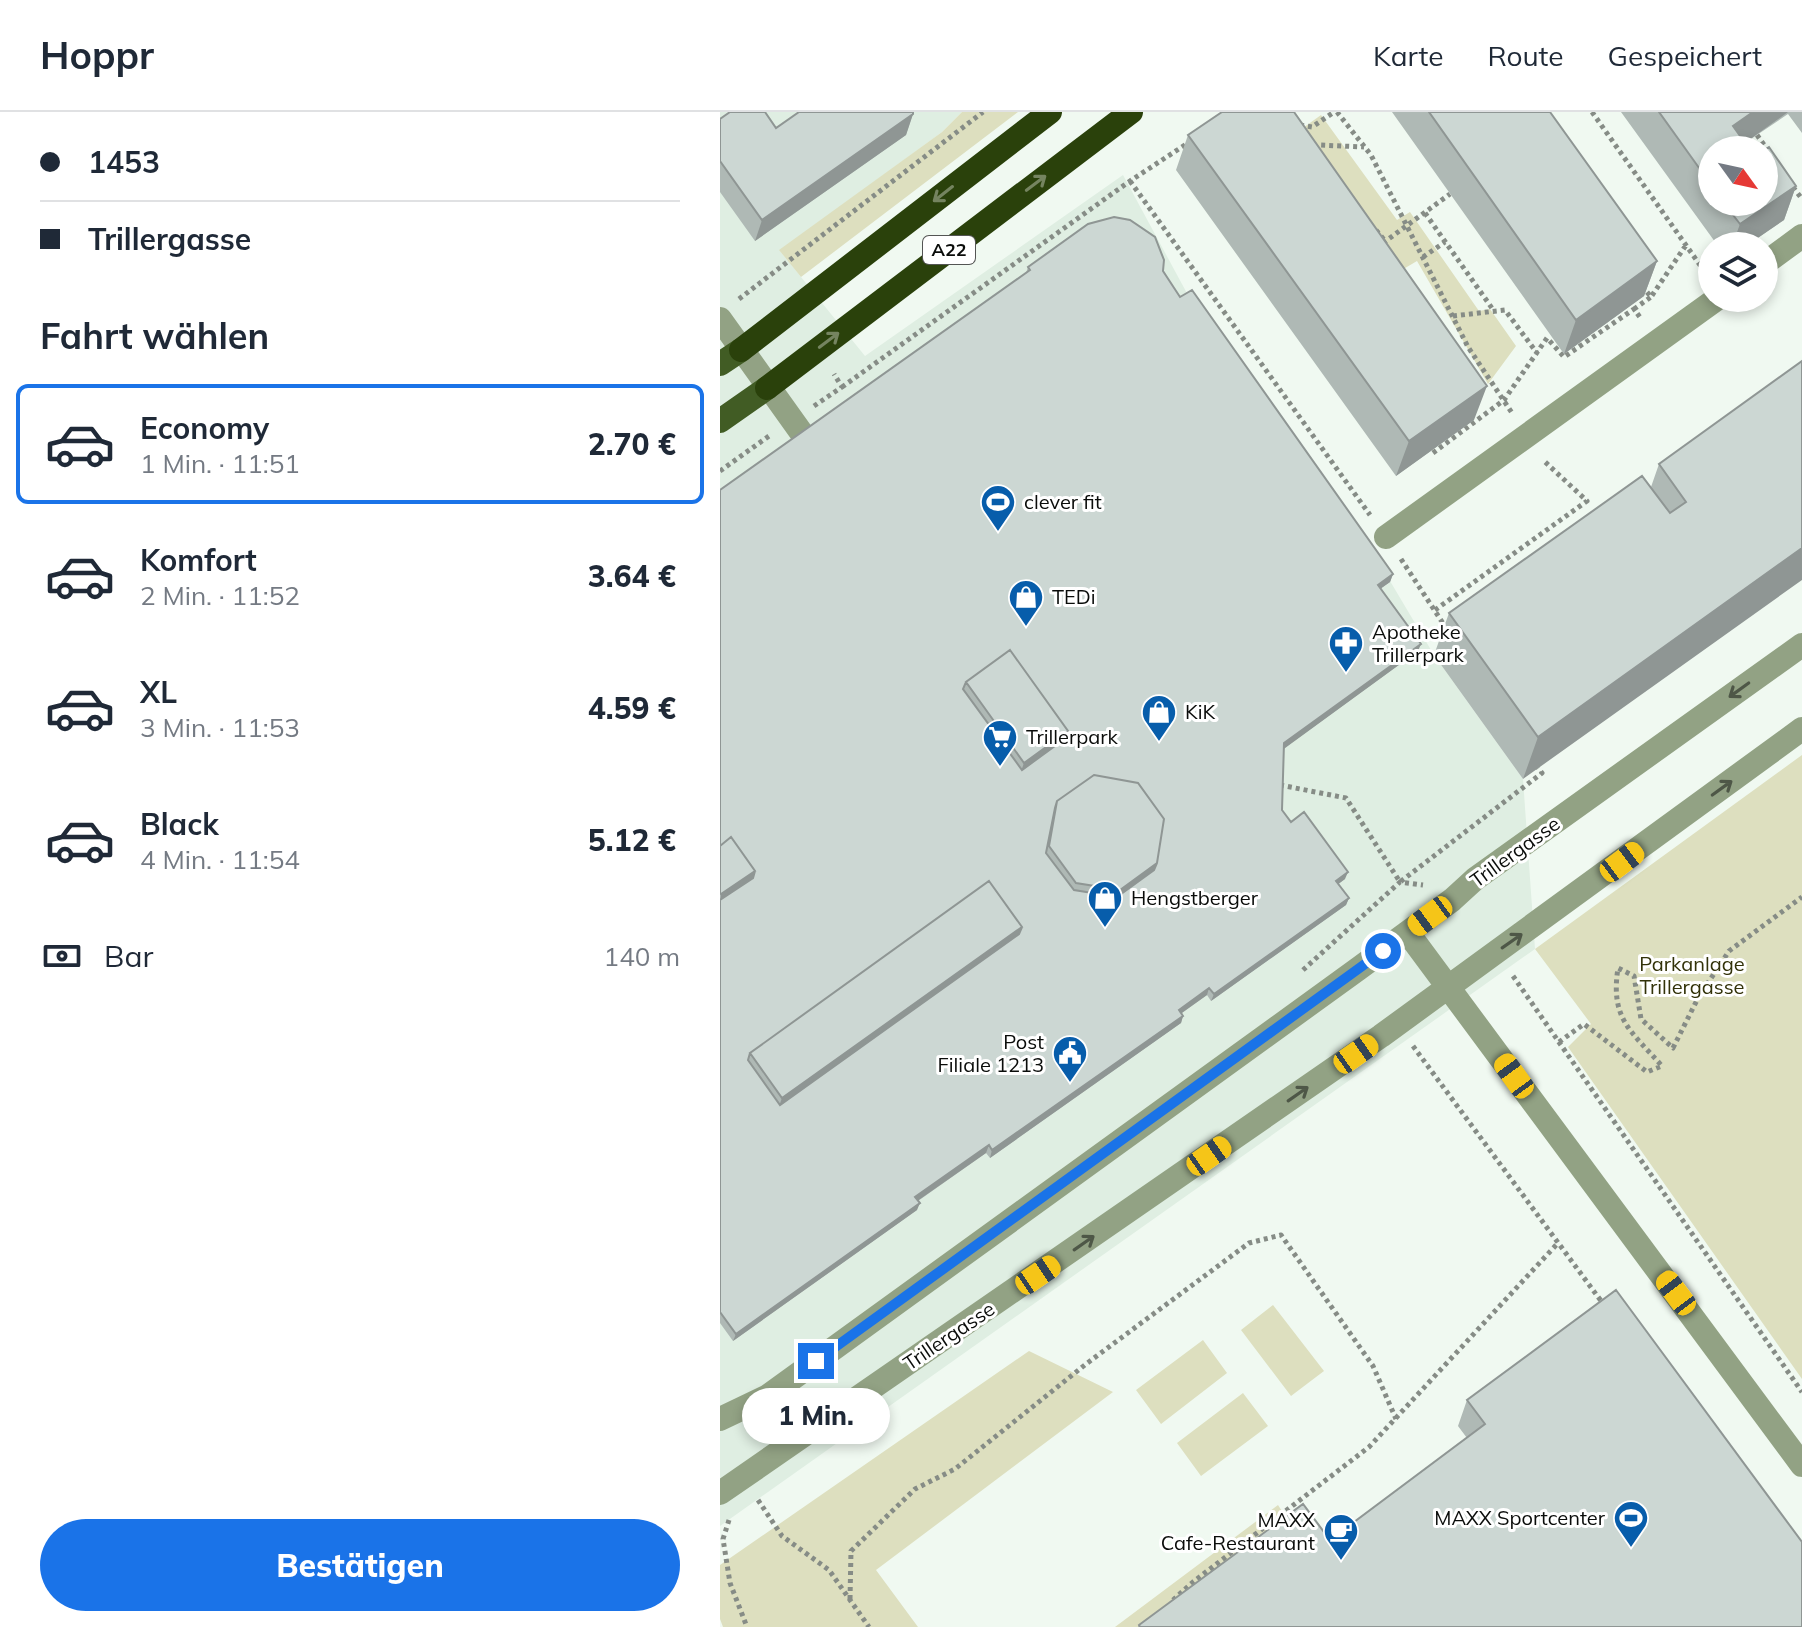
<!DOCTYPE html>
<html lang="de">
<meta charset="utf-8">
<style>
body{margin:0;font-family:Mulish,sans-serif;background:#f2f2f3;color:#1f2937;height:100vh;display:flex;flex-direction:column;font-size:30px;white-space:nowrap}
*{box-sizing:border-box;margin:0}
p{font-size:26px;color:#747a83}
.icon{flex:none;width:44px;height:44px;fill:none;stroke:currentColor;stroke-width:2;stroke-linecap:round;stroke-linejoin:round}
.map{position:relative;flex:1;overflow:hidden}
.panel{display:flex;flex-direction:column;background:#fff;width:720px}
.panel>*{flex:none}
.hud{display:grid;align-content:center;height:176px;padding:0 40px;background:#fff}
.needle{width:52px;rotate:123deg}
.tools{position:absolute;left:978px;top:24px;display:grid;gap:16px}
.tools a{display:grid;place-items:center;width:80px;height:80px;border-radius:50%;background:#fff;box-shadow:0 4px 12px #0003;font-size:40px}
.end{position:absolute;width:36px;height:36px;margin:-18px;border:10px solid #1a73e8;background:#fff;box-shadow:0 0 0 4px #fff}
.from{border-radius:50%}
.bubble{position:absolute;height:56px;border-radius:28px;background:#fff;box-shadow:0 4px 12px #0003;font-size:26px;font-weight:800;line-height:56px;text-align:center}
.car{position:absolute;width:24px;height:48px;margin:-24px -12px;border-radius:10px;box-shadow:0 0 6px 2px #0007;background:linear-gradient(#f5c518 24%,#345 0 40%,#f5c518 0 76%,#345 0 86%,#f5c518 0)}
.hud b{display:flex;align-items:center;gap:28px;height:76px;font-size:30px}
.hud b+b{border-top:2px solid #e0e1e3}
.hud i{width:20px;height:20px;background:#1f2937}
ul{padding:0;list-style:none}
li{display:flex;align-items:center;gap:24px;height:120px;margin:0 16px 12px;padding:0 24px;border:4px solid transparent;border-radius:12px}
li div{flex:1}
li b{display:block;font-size:30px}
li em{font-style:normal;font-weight:800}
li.selected{border-color:#1a73e8}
li>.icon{width:72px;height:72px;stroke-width:1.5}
h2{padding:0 40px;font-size:36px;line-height:96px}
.pay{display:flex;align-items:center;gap:20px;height:88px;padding:0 40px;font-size:30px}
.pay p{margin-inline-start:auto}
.cta{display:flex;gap:16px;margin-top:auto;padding:16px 40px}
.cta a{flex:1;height:92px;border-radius:48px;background:#1a73e8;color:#fff;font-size:32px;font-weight:800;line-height:92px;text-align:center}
header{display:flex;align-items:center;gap:48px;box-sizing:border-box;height:112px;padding:0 40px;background:#fff;border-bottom:2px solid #e0e1e3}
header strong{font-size:38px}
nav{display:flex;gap:44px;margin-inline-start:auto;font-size:28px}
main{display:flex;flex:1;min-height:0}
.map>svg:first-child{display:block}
.built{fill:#dfeee2}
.green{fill:#dddfbf}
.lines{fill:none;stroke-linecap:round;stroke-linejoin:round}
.path{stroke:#868c86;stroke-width:5;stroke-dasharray:4 4;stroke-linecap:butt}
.minor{stroke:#92a284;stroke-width:24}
.major{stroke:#415c24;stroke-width:24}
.highway{stroke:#2a410b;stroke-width:24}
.wall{fill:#afb9b5}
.shaded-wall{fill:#8f9694}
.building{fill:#ccd7d3;stroke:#8f9694;stroke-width:2;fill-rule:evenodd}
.oneway{stroke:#758460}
.oneway2{stroke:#4e5747}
.route{stroke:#1a73e8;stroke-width:10}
.labels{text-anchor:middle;stroke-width:6;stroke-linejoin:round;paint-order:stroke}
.shield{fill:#fff;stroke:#545554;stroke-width:2}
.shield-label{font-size:18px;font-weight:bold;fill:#0a0c0a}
.poi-label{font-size:20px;fill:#0a0c0a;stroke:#fff;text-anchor:start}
.street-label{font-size:20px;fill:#0a0c0a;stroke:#fff}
.park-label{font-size:20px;fill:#323209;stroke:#fff}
</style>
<header>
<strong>Hoppr</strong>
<nav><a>Karte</a><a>Route</a><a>Gespeichert</a></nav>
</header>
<main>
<section class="panel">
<div class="hud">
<b><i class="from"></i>1453</b>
<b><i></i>Trillergasse</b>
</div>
<h2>Fahrt wählen</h2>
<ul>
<li class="selected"><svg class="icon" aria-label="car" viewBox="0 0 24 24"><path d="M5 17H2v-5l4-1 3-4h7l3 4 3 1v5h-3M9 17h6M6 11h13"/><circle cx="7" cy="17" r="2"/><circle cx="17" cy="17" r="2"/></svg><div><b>Economy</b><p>1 Min. · 11:51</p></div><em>2.70 €</em></li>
<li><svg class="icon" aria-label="car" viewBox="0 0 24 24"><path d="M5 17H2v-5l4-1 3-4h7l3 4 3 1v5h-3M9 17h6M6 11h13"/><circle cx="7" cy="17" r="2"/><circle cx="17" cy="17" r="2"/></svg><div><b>Komfort</b><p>2 Min. · 11:52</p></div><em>3.64 €</em></li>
<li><svg class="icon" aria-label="car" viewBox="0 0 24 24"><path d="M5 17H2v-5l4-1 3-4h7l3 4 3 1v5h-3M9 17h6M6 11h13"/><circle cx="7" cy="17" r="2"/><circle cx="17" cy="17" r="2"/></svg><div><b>XL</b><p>3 Min. · 11:53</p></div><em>4.59 €</em></li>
<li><svg class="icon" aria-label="car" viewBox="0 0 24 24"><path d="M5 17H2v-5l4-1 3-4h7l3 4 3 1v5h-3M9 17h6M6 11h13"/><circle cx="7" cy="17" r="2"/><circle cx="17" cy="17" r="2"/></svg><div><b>Black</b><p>4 Min. · 11:54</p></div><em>5.12 €</em></li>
</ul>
<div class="pay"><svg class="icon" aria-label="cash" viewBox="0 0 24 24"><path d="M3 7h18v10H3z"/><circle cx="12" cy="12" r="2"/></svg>Bar<p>140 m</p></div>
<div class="cta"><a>Bestätigen</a></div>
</section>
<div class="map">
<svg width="1082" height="1515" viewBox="0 0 1082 1515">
<rect width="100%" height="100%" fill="#f0f9f1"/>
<!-- built -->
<path class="built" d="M0,0h242l-20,20 -162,119 85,105 258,-181 66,122 201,284 44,74 89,124 12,170 -815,577z"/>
<!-- green -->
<path class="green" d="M242,0h56l-217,165 -22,-27 163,-118z
M601,3l76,105 13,-8 69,99 11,-2 26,37 -28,38 -71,-123 -27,16 -101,-139z
M1082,643v624l-234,-332 23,-23 -56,-75z
M553,1193l51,66 -33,25 -50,-66z
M483,1228l24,33 -66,51 -25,-34z
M309,1239l84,41 -237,178 42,57h-195l-3,-8v-54z
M523,1281l25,33 -67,50 -24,-33z
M558,1393l16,25 -132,97h-47z"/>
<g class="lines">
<!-- path -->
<path class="path" d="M617,0l34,43 97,192 44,66
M872,0l115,163
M580,13l12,2 22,-15
M1037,23l12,17
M594,36l5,-3 45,2
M410,69l240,334
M1073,75l9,12
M705,101l69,98
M656,118l9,11
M663,131l67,-49
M703,145l22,-15
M922,174l9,11 35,-52
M19,187l244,-187
M914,197l17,-12
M733,204l52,-6 32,43
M122,275l288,-206 58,-38
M94,294l28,-19 -8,-13
M713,341l71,-53 43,-62 17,19 70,-48 8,11
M0,359l49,-35
M681,447l47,72
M715,498l152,-109 -44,-41
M560,673l66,13 54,84 142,-109 -4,-5
M583,858l97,-88 23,3
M793,864l289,416
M839,930l25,-18 63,48 15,-6c-31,-35 -52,-47 -44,-98l16,8 7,43 32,29 25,-50 31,-47 73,-54
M693,934l191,259
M38,1388l24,36 47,34 40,57
M9,1408l-6,19 7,44 17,44
M130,1487l1,-48 64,-62 40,-20 131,-105 163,-121 32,-8 92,131 23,53
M453,1488l20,-18 176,-135 189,-204"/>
<!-- minor -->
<path class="minor" d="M1044,152l38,-28
M0,207l83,116
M666,425l332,-239
M688,821l394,532
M0,1307l48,-23 590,-427 94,-69 23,-21 327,-234
M0,1381l661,-457 421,-307"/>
<!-- major -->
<path class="major" d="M0,252l21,-14
M0,309l47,-33"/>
<!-- highway -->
<path class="highway" d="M21,238l309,-238
M47,276l364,-276"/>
</g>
<!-- wall -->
<path class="wall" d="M672,0h158l107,149 -13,35 -80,58z
M901,0h181v21l-14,-19 -43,29 -33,7v52h52l32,-16 -12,34 -38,26h-28z
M193,2l-7,21 -151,106 -35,-49v-73l56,9z
M468,23l286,285 -78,56 -220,-306z
M308,155l135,4 17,26 213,277 -3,8 -9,6 37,63 -135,98 -1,61 9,12 54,57 -7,5 11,14 -3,7 -135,96 -4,-6 -25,18 1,3 -2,7 -191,135 -4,-5 -68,48 -1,9 -184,131 -13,-18v-833l306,-217z
M1082,249l-279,418 -89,-124 15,-42 202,-126 8,-23z
M747,1288l335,227h-664l1,-2 191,-85 137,-102 -9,-12z"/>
<!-- shaded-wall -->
<path class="shaded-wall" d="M1033,0h35l-53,38 -2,-24z
M193,2l-7,21 -151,106 7,-21z
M1076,74l-12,34 -38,26h-14l8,-22z
M937,149l-13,35 -80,58 12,-34z
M767,274l-13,34 -78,56 13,-35z
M1082,436v32l-279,199 15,-42z
M673,462l-3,8 -14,10 2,-7z
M701,532l-3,7 -137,100 3,-8z
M348,619l-5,14 -44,32 5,-14z
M437,751l-6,14 -36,27 5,-14z
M35,759l-5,14 -30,21 1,-12z
M628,760l-3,7 -12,9 3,-7z
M629,786l-3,7 -135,96 3,-7z
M302,815l-5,14 -240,171 5,-14z
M489,876l-2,7 -31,22 3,-7z
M463,904l-2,7 -191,135 2,-8z
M269,1033l-3,8 -73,51 2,-7z
M200,1091l-3,7 -184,131 3,-7z"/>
<!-- building -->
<path class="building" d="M10,0h35l11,16 23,-16h114v2l-151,106 -42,-59v-42z
M502,0h72l193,274 -78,55 -221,-306z
M709,0h121l107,149 -81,59z
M939,0h94l-20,14 17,24h-38v36z
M1049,35l27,39 -56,38 -17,-22h41v-52z
M394,105l16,3 25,17 9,23 -1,11 17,26 12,-7 201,284 -15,11 43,59 -137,99 -2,67 9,12 13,-10 44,60 -12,9 13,17 -135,96 -5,-6 -30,22 4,6 -191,134 -3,-5 -74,52 5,6 -184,131 -16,-22v-412l33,-22 2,-7 -24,-34 -11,9v-356l310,-220 -2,-3 60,-43zM290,538l58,81 -2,7 -44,32 -59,-81 3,-7zM374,663l44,8 26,36 -7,44 -3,7 -37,27 -43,-7 -28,-37 9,-45 2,-7zM269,769l33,46 -3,7 -239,171 -32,-45 2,-7z
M1082,249v187l-264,189 -89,-124 193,-137 28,37 16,-11 -27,-38z
M290,538l58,81 -44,32 -58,-81z
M374,663l44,8 26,36 -7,44 -37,27 -44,-7 -27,-37 8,-45z
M11,725l24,34 -34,23 -1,-1v-47z
M269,769l33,46 -240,171 -32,-45z
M896,1178l186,252v85h-662l-1,-2 164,-121 27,36 155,-116 -18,-24z"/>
<!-- one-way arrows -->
<defs><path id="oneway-shaft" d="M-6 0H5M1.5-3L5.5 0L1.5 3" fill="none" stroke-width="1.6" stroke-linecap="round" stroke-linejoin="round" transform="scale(2)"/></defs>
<g class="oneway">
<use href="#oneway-shaft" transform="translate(316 71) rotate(-37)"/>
<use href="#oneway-shaft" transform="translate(223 82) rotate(142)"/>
<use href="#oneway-shaft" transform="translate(109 228) rotate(-37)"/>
</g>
<g class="oneway2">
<use href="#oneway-shaft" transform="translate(1019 578) rotate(144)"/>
<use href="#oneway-shaft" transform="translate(1002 676) rotate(-36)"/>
<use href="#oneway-shaft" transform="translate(792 829) rotate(-35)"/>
<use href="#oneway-shaft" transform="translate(578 982) rotate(-35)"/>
<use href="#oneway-shaft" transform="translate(364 1131) rotate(-35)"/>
</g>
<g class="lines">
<!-- route -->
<path class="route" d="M96,1249l567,-410"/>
</g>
<!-- icons -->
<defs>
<g id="stadium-pin" transform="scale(1.8)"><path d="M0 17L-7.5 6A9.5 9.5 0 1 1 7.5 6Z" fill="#075dab" stroke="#fff"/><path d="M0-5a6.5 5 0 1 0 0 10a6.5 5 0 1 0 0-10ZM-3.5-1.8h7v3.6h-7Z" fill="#fff"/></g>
<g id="shop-pin" transform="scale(1.8)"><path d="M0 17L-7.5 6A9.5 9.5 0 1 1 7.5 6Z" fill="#075dab" stroke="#fff"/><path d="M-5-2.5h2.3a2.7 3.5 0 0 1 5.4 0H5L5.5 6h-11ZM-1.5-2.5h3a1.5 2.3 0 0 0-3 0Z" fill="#fff"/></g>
<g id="pharmacy-pin" transform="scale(1.8)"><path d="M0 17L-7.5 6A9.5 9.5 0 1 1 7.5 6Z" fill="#075dab" stroke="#fff"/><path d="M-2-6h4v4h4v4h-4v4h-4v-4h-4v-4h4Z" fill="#fff"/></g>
<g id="supermarket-pin" transform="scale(1.8)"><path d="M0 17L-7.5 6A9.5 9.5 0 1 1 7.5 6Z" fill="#075dab" stroke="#fff"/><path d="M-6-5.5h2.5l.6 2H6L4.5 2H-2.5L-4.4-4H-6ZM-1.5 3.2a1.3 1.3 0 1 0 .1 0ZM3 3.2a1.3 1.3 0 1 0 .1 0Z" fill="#fff"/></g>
<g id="civic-pin" transform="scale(1.8)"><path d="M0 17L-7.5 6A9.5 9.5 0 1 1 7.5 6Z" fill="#075dab" stroke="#fff"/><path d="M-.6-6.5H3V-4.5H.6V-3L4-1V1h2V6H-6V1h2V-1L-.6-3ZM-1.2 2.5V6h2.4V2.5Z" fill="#fff"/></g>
<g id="cafe-pin" transform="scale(1.8)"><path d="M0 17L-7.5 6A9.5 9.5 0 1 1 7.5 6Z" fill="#075dab" stroke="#fff"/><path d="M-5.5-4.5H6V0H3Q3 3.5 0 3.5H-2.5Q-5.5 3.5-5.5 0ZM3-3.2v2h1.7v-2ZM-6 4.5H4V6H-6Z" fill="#fff"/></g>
</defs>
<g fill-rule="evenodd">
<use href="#stadium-pin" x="278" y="390"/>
<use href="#shop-pin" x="306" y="485"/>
<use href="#pharmacy-pin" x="626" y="531"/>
<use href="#shop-pin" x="439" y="600"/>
<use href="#supermarket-pin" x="280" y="625"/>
<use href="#shop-pin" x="385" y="786"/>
<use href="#civic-pin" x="350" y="941"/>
<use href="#stadium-pin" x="911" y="1406"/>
<use href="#cafe-pin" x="621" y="1419"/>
</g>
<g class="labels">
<!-- shield labels -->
<rect class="shield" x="203" y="124" width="52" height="28" rx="6"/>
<g class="shield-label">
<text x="229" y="144">A22</text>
</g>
<!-- poi labels -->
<g class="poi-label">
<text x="304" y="397">clever fit</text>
<text x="332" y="492">TEDi</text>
<text x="652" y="527">Apotheke<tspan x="652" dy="23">Trillerpark</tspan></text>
<text x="465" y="607">KiK</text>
<text x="306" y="632">Trillerpark</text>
<text x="411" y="793">Hengstberger</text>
<text x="324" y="937" text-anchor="end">Post<tspan x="324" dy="23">Filiale 1213</tspan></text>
<text x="885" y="1413" text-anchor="end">MAXX Sportcenter</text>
<text x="595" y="1415" text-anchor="end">MAXX<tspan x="595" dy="23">Cafe-Restaurant</tspan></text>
</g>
<!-- street labels -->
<g class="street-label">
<text transform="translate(795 740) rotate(-36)" y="7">Trillergasse</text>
<text transform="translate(229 1224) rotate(-34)" y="7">Trillergasse</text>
</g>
<!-- park labels -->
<g class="park-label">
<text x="972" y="859">Parkanlage<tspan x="972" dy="23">Trillergasse</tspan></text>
</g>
</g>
</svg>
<div class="tools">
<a><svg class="needle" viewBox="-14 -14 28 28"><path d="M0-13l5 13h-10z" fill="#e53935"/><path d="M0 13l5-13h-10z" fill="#747a83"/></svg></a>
<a><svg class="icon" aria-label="layers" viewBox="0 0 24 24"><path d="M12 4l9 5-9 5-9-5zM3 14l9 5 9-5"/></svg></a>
</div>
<i class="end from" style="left:663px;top:839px"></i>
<i class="end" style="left:96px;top:1249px"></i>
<div class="bubble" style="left:22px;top:1276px;width:148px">1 Min.</div>
<i class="car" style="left:902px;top:750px;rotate:53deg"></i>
<i class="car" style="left:710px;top:804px;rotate:234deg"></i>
<i class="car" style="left:636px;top:942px;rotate:55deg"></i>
<i class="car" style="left:794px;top:964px;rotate:324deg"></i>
<i class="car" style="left:489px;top:1044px;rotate:55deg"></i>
<i class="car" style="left:318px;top:1163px;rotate:56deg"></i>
<i class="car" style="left:956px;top:1181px;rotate:323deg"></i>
</div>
</main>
